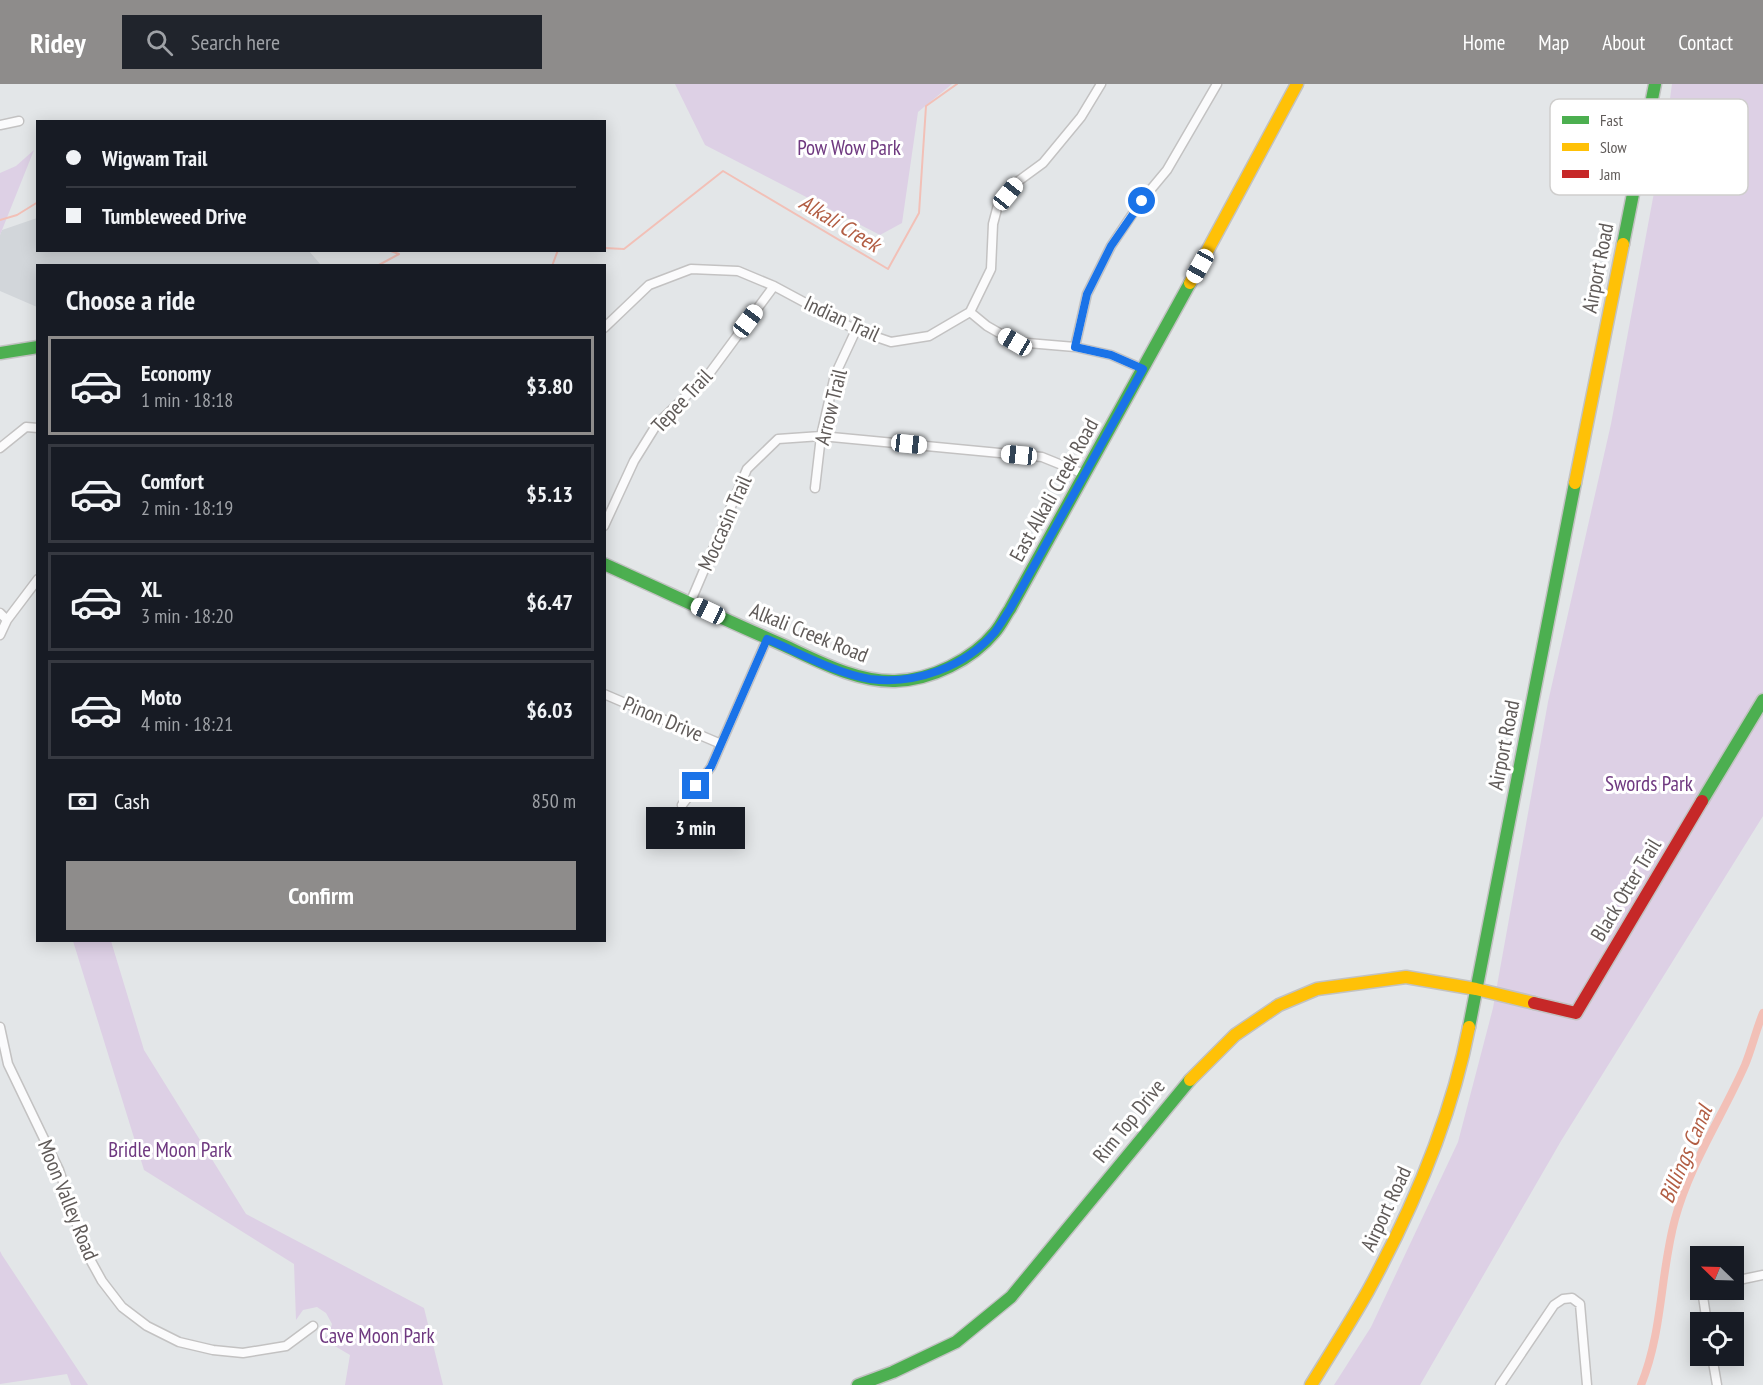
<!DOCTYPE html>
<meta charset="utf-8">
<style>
body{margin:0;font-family:"PT Sans Narrow",sans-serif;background:#20242c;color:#f1f3f6;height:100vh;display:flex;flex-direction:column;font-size:22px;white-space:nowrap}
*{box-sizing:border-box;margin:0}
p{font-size:20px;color:#9ea1a6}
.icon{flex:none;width:33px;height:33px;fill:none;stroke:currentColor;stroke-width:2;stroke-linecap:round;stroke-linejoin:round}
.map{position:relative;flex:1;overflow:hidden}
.drawer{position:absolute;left:36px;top:180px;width:570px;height:678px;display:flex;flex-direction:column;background:#171b24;border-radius:0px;box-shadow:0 3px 15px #0003}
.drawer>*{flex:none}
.banner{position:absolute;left:36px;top:36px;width:570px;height:132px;border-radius:0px;box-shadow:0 3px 15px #0003;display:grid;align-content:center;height:132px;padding:0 30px;background:#171b24}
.needle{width:39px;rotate:293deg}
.controls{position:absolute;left:1690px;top:1162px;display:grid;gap:12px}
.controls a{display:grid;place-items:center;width:54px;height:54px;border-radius:0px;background:#171b24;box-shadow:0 3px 15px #0003;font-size:30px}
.end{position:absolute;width:27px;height:27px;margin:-14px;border:8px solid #1a73e8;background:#fff;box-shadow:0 0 0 3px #fff}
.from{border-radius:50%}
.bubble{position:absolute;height:42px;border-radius:0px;background:#171b24;box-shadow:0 3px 15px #0003;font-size:20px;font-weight:700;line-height:42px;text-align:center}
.car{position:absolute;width:18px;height:36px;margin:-18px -9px;border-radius:8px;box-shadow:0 0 4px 2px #0007;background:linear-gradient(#fff 24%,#345 0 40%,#fff 0 76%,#345 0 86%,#fff 0)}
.banner b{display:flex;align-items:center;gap:21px;height:57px;font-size:22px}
.banner b+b{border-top:2px solid #363941}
.banner i{width:15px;height:15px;background:#f1f3f6}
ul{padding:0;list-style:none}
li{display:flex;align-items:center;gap:18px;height:99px;margin:0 12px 9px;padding:0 18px;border:3px solid #363941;border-radius:0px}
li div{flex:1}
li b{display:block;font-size:22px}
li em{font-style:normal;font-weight:700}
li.active{border-color:#8e8c8b}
li>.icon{width:54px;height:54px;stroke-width:1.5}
h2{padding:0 30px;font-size:27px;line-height:72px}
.pay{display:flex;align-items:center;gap:15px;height:66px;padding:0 30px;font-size:22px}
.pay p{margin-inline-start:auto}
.cta{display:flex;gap:12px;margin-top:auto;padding:12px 30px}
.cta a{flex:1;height:69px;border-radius:0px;background:#8e8c8b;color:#fff;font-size:24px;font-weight:700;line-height:69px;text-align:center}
header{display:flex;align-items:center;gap:36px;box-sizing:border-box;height:84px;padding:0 30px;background:#8e8c8b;color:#fff}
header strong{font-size:28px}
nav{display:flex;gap:33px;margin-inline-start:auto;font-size:21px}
.search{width:420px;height:54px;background:#20242c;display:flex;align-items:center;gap:15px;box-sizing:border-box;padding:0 21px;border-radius:0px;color:#9ea1a6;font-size:22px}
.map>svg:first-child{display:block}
.education{fill:#d2d6da}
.green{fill:#ddd0e5}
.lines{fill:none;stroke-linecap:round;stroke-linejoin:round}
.stream{stroke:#f2c0b7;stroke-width:2}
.canal{stroke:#f2c0b7;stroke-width:8}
.street-casing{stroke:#c3c2c2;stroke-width:11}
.fast-casing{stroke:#c2c2c2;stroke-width:15}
.slow-casing{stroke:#c2c2c2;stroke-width:15}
.jam-casing{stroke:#c2c2c2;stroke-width:15}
.street{stroke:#fbfbfc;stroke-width:8}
.fast{stroke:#4caf50;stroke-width:12}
.slow{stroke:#ffc107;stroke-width:12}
.jam{stroke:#c62828;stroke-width:12}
.route{stroke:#1a73e8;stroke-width:8}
.labels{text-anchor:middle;stroke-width:6;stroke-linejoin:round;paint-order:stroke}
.park-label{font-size:21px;fill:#6f3980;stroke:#fff}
.street-label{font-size:21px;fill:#605b59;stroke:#fff}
.water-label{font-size:22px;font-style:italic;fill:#b25e44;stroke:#fff}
.key{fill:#fff;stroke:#cfcecd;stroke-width:1.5}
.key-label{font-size:16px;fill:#605b59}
</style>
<header>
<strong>Ridey</strong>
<div class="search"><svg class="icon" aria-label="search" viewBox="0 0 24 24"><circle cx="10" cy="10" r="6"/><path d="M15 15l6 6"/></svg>Search here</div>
<nav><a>Home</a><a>Map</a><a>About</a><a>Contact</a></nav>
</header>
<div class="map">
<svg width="1763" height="1301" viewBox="0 0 1763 1301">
<rect width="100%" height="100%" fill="#e3e6e8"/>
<!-- education -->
<path class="education" d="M37,134l1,32 271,1 12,14 -283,1 -1,41 -37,-16v-56l2,-5z"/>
<!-- green -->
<path class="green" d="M675,0h277l-34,28 -16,111 -22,12 -175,-90z
M1672,0h91v732l-202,325 -141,244h-86l37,-58 87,-185 35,-134 55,-306 63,-278 55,-296z
M34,66l-34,85v-62l16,-7z
M73,857h38l33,109 102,164 178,94 19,77h-98l5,-30 -27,-16 6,-5 3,-10 -6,-11 -9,-6 -14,3 -7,10 -2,-56 -150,-94z
M0,1167l2,4 86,130h-17l-4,-11 -67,10z"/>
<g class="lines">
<!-- stream -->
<path class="stream" d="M0,136l17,-5 21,-13
M604,164l20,1 99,-78 165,98 31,-56 7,-107 31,-22
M377,182l22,-12 -11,-4
M552,182l6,-16"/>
<!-- canal -->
<path class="canal" d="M1641,1301c22,-54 19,-111 34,-166 15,-55 47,-102 70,-154 7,-17 11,-35 18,-52"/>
<!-- street casing -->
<g class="street-casing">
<path id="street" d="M0,41l19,-4
M970,228l17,14 28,16 60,5 36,8 32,14
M604,244l45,-43 42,-16 47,2 36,15 82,44 35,12 38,-6 41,-24 21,-43 2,-45 5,-19 19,-23 26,-19 38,-46 20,-33
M1075,263l12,-53 24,-48 31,-46 25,-30 50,-86
M0,364l26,-21 12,1
M815,404l6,-52 14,-61 21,-45
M604,442l30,-65 23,-37 52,-50 65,-88
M690,519l57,-134 31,-30 43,-3 221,21 42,17
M0,529l7,7
M0,551l7,-15 31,-41
M604,610l117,50
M682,721l29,-38 56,-128
M0,943l8,37 51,106 27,82 16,29 20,26 25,19 32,16 34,8 30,3 43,-7 27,-20
M1734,1197l29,-6
M1702,1206l5,33
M1712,1272l5,29
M1500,1301l54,-80 9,-6 9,-1 8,6 7,81"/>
</g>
<!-- fast casing -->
<g class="fast-casing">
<path id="fast" d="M1623,160l32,-160
M0,269l38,-6
M604,480c60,27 119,55 179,81 35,16 73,37 112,36 36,-1 77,-21 100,-49 6,-7 10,-16 15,-23l180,-326
M1702,717l61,-101
M1469,943l106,-544
M858,1301l35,-13 63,-30 55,-45 179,-217"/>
</g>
<!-- slow casing -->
<g class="slow-casing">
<path id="slow" d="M1190,199l107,-199
M1575,399l48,-239
M1190,996l45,-45 44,-30 38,-16 89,-12 70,12 58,14
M1311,1301c19,-31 39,-62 57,-94 45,-83 83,-171 101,-264"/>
</g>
<!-- jam casing -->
<g class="jam-casing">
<path id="jam" d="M1534,919l42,10 126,-212"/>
</g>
<!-- street -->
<use href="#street" class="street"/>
<!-- fast -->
<use href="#fast" class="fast"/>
<!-- slow -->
<use href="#slow" class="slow"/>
<!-- jam -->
<use href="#jam" class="jam"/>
</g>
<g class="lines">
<!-- route -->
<path class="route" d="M696,702l15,-19 56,-128c33,14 68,34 103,40 45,6 95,-12 125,-47 5,-7 10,-15 15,-23l133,-240 -32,-14 -36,-8 12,-53 24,-48 31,-45"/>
</g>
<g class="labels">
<!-- park labels -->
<g class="park-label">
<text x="849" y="71">Pow Wow Park</text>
<text x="1649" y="707">Swords Park</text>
<text x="170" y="1073">Bridle Moon Park</text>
<text x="377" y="1259">Cave Moon Park</text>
</g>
<!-- street labels -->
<g class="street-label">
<text transform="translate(1598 184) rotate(-79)" y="7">Airport Road</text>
<text transform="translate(842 235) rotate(25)" y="7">Indian Trail</text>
<text transform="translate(682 317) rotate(-47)" y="7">Tepee Trail</text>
<text transform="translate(831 323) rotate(-76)" y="7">Arrow Trail</text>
<text transform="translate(1054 406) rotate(-61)" y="7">East Alkali Creek Road</text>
<text transform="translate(725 439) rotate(-66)" y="7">Moccasin Trail</text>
<text transform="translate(809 549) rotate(22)" y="7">Alkali Creek Road</text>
<text transform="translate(663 635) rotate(23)" y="7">Pinon Drive</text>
<text transform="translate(1504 661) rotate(-79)" y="7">Airport Road</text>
<text transform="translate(1626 806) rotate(-59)" y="7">Black Otter Trail</text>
<text transform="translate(1129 1037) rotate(-51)" y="7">Rim Top Drive</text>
<text transform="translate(68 1116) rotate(68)" y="7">Moon Valley Road</text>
<text transform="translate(1386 1125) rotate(-65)" y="7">Airport Road</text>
</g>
<!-- water labels -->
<g class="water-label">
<text transform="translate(840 139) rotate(31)" y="8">Alkali Creek</text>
<text transform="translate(1685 1070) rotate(-67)" y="8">Billings Canal</text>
</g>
</g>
<!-- legend -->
<rect x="1550" y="15" width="198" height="96" rx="9" class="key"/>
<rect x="1562" y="32" width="27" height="8" fill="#4caf50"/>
<rect x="1562" y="59" width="27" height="8" fill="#ffc107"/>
<rect x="1562" y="86" width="27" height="8" fill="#c62828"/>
<g class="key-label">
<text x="1600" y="42">Fast</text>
<text x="1600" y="69">Slow</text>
<text x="1600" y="96">Jam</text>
</g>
</svg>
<div class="controls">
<a><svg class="needle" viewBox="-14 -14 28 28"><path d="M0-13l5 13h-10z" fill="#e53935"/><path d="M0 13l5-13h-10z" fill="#9ea1a6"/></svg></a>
<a><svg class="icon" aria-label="locate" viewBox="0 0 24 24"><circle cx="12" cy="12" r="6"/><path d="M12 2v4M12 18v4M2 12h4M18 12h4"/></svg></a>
</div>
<i class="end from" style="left:1142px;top:117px"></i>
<i class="end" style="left:696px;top:702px"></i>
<div class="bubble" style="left:646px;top:723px;width:99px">3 min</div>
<i class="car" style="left:1008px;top:110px;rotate:39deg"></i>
<i class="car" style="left:1200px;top:182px;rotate:209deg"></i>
<i class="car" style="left:748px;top:237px;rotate:37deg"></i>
<i class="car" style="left:1015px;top:258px;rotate:300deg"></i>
<i class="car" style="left:909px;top:360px;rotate:96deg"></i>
<i class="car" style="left:1019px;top:371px;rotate:276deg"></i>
<i class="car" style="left:708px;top:527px;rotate:295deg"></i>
<div class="banner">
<b><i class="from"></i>Wigwam Trail</b>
<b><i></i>Tumbleweed Drive</b>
</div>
<section class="drawer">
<h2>Choose a ride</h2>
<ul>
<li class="active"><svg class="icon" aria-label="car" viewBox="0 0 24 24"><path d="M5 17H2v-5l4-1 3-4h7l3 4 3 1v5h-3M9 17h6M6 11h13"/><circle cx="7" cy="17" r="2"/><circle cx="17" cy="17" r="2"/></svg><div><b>Economy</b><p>1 min · 18:18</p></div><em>$3.80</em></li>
<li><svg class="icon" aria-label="car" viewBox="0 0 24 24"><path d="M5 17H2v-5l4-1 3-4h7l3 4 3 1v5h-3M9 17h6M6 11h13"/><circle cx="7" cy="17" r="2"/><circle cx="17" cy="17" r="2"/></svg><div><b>Comfort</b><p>2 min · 18:19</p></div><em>$5.13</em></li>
<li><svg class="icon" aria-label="car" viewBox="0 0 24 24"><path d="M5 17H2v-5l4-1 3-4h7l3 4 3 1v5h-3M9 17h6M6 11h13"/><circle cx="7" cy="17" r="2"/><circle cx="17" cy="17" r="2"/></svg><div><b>XL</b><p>3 min · 18:20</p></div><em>$6.47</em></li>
<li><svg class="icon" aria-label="car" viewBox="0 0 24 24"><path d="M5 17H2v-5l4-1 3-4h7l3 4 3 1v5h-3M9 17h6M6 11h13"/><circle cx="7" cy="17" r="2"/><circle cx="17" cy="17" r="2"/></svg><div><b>Moto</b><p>4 min · 18:21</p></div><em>$6.03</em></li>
</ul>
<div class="pay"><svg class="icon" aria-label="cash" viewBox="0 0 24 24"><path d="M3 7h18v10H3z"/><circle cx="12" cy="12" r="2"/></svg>Cash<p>850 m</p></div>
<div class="cta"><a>Confirm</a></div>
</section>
</div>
